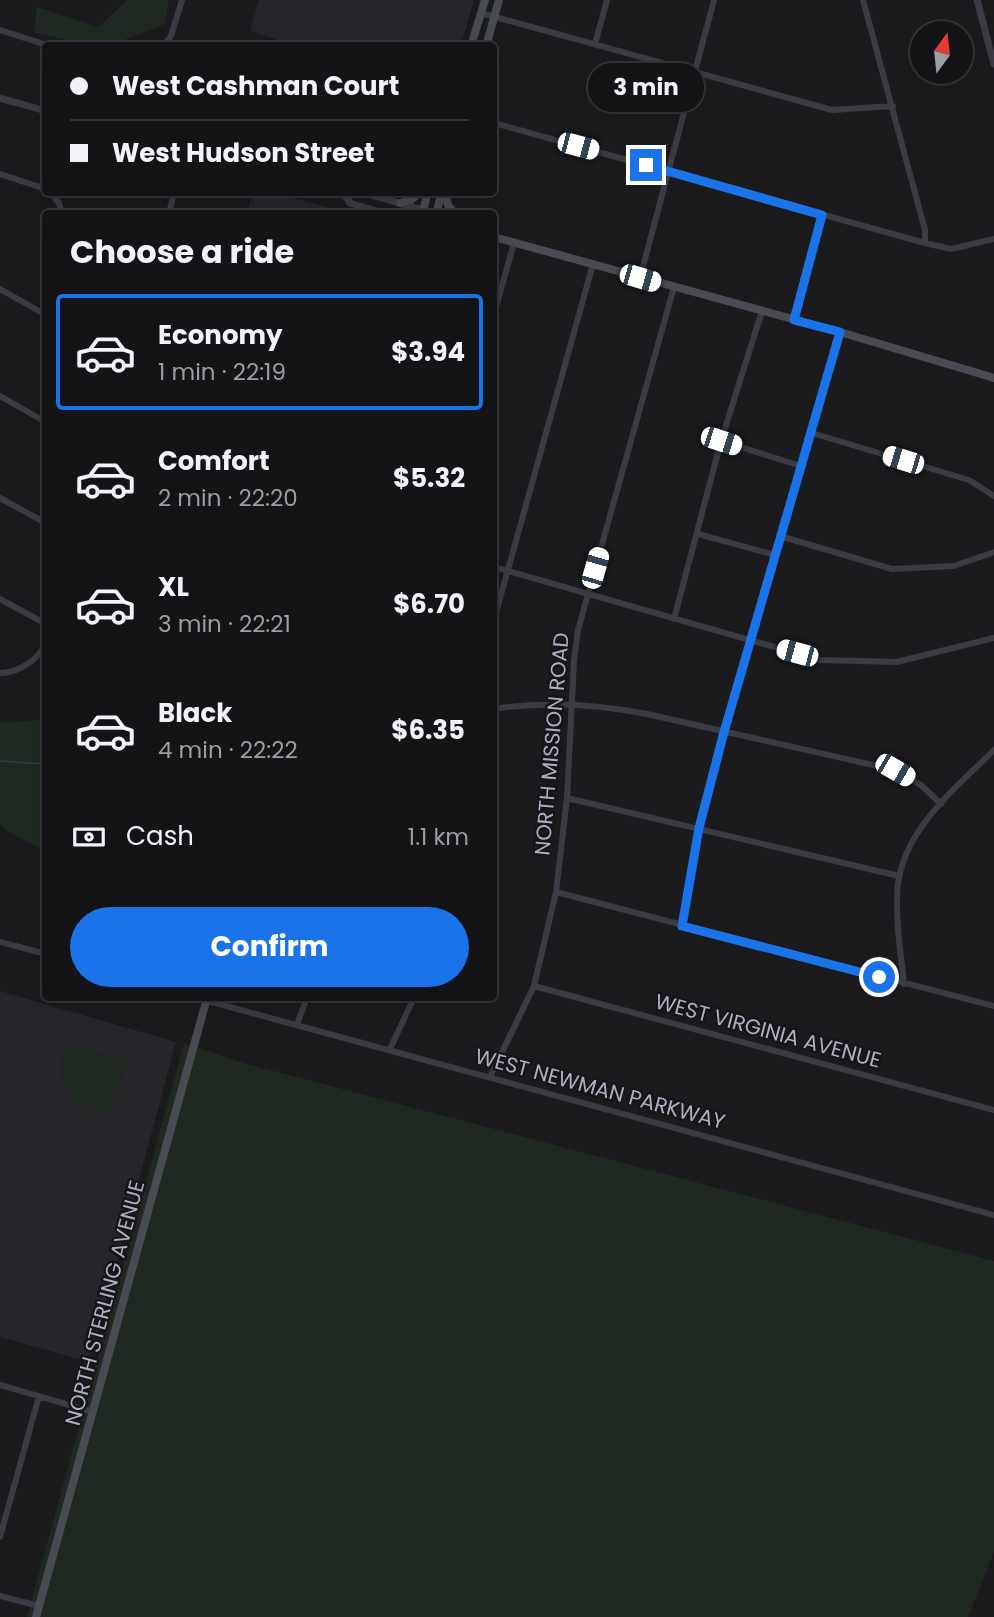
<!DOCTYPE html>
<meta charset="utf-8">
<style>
body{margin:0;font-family:Poppins,sans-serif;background:#212123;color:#f1f3f6;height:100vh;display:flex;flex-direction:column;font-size:26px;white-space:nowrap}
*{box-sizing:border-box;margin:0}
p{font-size:23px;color:#9d9ea1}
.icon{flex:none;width:38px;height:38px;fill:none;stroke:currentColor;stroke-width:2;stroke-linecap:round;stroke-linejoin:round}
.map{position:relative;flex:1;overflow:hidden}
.sheet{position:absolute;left:42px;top:210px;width:455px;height:791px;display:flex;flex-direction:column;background:#141416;border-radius:7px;box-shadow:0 7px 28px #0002,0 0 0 2px #333335}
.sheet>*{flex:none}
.guide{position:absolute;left:42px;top:42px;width:455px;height:154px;border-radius:7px;box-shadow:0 7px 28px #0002,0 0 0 2px #333335;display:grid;align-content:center;height:154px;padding:0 28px;background:#141416}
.needle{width:46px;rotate:15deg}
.tools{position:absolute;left:910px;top:21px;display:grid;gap:14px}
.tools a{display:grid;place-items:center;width:63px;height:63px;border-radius:50%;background:#141416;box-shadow:0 7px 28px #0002,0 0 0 2px #333335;font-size:35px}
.end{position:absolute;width:32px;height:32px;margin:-16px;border:9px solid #1a73e8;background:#fff;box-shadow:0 0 0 4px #fff}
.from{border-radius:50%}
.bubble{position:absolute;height:49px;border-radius:24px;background:#141416;box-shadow:0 7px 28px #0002,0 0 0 2px #333335;font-size:23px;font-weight:700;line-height:49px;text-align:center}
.car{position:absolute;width:21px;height:42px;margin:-21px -10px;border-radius:9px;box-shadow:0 0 5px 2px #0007;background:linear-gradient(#fff 24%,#345 0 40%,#fff 0 76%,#345 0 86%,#fff 0)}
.guide b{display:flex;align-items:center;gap:24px;height:66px;font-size:26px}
.guide b+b{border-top:2px solid #333335}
.guide i{width:18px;height:18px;background:#f1f3f6}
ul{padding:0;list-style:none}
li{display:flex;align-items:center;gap:21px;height:116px;margin:0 14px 10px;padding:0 14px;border:4px solid transparent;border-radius:7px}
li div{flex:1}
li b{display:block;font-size:26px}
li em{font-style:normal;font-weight:700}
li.on{border-color:#1a73e8}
li>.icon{width:63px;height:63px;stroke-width:1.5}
h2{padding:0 28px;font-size:32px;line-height:84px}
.pay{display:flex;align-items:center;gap:18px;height:77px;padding:0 28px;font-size:26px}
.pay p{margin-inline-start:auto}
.action{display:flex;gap:14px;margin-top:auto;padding:14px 28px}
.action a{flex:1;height:80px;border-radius:42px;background:#1a73e8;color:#fff;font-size:28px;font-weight:700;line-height:80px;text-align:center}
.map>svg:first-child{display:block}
.built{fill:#27262b}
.green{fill:#202921}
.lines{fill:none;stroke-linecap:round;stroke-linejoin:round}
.stream{stroke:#2f3943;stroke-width:2}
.minor{stroke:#3b3c43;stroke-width:6}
.tertiary{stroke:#3b3c43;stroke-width:7}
.secondary{stroke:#494b53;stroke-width:8}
.route{stroke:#1a73e8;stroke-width:9}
.labels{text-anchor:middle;stroke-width:5;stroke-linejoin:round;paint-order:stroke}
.street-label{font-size:21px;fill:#acb1be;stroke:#161519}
</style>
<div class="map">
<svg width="994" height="1617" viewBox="0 0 994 1617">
<rect width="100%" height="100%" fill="#1b1b1d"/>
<!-- built -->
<path class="built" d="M259,0h215l-13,45 -166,1 -45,-15z
M252,193h22l75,20h-102z
M0,991l176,51 -86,320 -90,-25z"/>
<!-- green -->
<path class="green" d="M127,0h42l-4,24 -54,21h-18l-59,-12 3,-26 62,20z
M39,720l6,12v119l-41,-22 -4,-8v-98z
M184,1043l56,19 754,199v291l-26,65h-941z
M70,1044l54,15 4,6 -18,45c-33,9 -66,-40 -40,-66z"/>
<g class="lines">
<!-- stream -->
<path class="stream" d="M0,761l46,3"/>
<!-- minor -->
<path class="minor" d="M863,0l62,230v13
M481,13l351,97 61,-4
M0,30l50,16
M595,44l12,-44
M163,46l8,-10 11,-36
M494,123l431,120 26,6 43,-10
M0,174l46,15
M50,192l9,11 3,11
M169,214l5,-22
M640,278l74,-278
M0,289l46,26
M43,314l3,-11
M494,314l20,-71
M795,320l27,-106
M0,396l46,26
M812,433l157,47 25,16
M721,441l80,25
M0,498l46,25
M698,534l77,21
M780,536l112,33 62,-3 40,-14
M494,567l326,93 77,2 97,-24
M0,599l46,25
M674,619l47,-178 41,-130
M494,620l99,-356
M0,673c18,0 39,-13 46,-31
M494,709c51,-8 102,-5 153,5l248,56 26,15 20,19
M567,798l332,78
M556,892l438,114
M682,926l17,-98 25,-96 116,-400
M0,942l46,12
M904,984c-3,-29 -8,-58 -7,-86 0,-64 56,-107 97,-148
M534,986l460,124
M197,998l797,217
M297,1024l10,-26
M390,1049l24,-51
M490,1077l44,-91 22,-94 11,-94 7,-137 4,-31 96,-343
M0,1385l93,27
M0,1537l39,-141
M0,1596l39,10"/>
<!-- tertiary -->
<path class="tertiary" d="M977,0l17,64
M0,98l46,13
M361,192l62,18
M344,194l6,9 36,11"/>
<!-- secondary -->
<path class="secondary" d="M471,46l14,-46
M486,46l13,-46
M445,192l3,13 7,9
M400,203l11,-3 9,-8
M422,214l6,-22
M436,214l6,-22
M494,237l346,95 154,46
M36,1617l171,-619"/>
</g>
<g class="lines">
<!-- route -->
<path class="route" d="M646,165l176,50 -28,105 46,12 -116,400 -25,96 -17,98 197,51"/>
</g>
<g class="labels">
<!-- street labels -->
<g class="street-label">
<text transform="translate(552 744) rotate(-85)" y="7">NORTH MISSION ROAD</text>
<text transform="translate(768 1031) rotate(15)" y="7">WEST VIRGINIA AVENUE</text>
<text transform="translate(600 1089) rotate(15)" y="7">WEST NEWMAN PARKWAY</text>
<text transform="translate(105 1303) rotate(-75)" y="7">NORTH STERLING AVENUE</text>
</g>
</g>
</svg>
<div class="tools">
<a><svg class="needle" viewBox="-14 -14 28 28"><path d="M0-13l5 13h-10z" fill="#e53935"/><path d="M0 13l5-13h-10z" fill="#9d9ea1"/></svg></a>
</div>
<i class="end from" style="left:879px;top:977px"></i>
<i class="end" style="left:646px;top:165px"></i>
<div class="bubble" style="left:588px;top:63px;width:116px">3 min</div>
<i class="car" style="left:578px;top:146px;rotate:105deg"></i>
<i class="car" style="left:640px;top:278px;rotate:106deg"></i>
<i class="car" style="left:721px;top:441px;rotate:108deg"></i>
<i class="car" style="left:903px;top:460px;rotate:287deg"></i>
<i class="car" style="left:595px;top:568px;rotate:16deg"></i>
<i class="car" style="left:797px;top:653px;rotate:285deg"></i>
<i class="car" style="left:895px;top:770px;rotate:120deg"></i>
<div class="guide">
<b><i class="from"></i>West Cashman Court</b>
<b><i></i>West Hudson Street</b>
</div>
<section class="sheet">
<h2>Choose a ride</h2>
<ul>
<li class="on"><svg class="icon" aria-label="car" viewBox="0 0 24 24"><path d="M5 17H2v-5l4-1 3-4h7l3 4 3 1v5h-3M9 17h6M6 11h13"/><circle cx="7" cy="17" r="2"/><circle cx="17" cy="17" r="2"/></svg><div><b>Economy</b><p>1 min · 22:19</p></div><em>$3.94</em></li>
<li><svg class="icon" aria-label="car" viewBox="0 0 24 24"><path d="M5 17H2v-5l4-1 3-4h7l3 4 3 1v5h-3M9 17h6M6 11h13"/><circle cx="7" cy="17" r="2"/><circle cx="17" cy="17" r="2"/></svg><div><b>Comfort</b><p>2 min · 22:20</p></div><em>$5.32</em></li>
<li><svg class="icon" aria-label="car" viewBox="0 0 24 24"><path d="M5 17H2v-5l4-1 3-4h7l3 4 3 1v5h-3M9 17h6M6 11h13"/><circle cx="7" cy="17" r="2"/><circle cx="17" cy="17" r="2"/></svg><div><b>XL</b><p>3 min · 22:21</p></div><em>$6.70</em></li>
<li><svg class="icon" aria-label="car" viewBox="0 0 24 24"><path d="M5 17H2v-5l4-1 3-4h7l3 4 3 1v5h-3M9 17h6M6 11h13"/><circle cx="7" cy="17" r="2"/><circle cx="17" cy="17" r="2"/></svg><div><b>Black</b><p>4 min · 22:22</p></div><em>$6.35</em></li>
</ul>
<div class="pay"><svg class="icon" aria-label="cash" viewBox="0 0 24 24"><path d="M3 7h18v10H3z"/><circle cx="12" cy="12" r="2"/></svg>Cash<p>1.1 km</p></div>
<div class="action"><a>Confirm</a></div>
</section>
</div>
